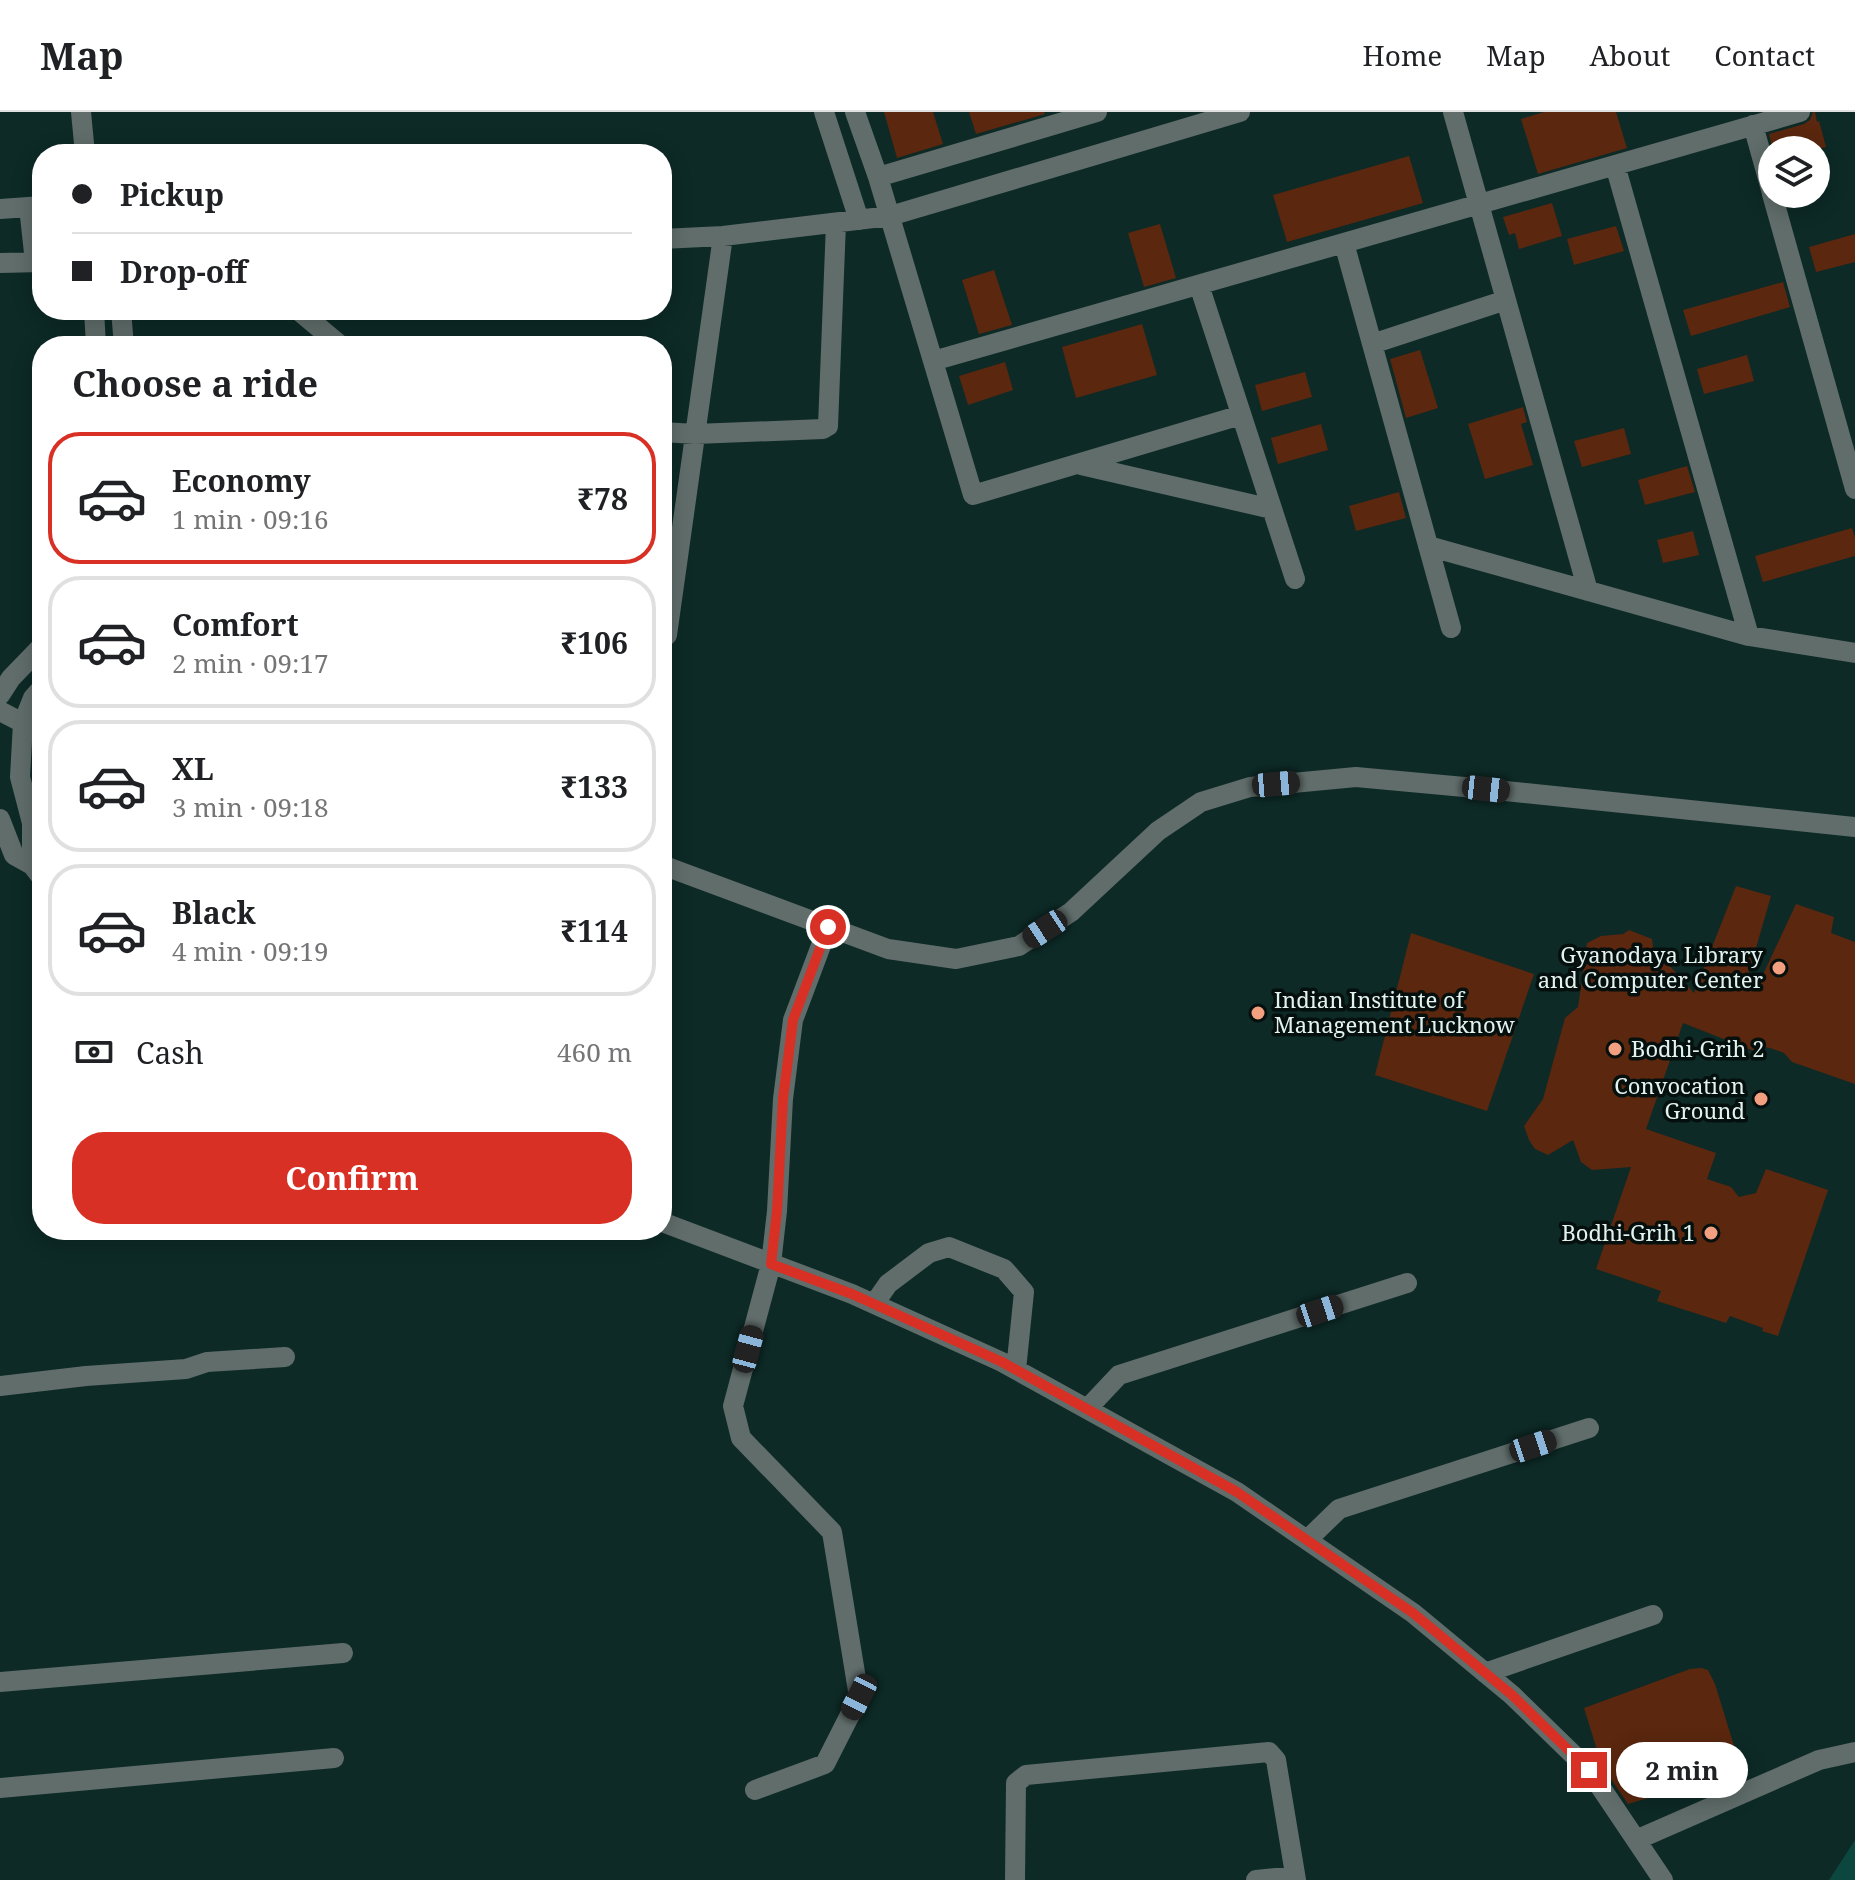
<!DOCTYPE html>
<meta charset="utf-8">
<style>
body{margin:0;font-family:"Noto Serif",serif;background:#f2f2f2;color:#202124;height:100vh;display:flex;flex-direction:column;font-size:30px;white-space:nowrap}
*{box-sizing:border-box;margin:0}
p{font-size:26px;color:#757577}
.icon{flex:none;width:44px;height:44px;fill:none;stroke:currentColor;stroke-width:2;stroke-linecap:round;stroke-linejoin:round}
.map{position:relative;flex:1;overflow:hidden}
.panel{position:absolute;left:32px;top:224px;width:640px;height:904px;display:flex;flex-direction:column;background:#fff;border-radius:32px;box-shadow:0 4px 20px #0003}
.panel>*{flex:none}
.hud{position:absolute;left:32px;top:32px;width:640px;height:176px;border-radius:32px;box-shadow:0 4px 20px #0003;display:grid;align-content:center;height:176px;padding:0 40px;background:#fff}
.tools{position:absolute;left:1758px;top:24px;display:grid;gap:16px}
.tools a{display:grid;place-items:center;width:72px;height:72px;border-radius:50%;background:#fff;box-shadow:0 4px 20px #0003;font-size:40px}
.end{position:absolute;width:36px;height:36px;margin:-18px;border:10px solid #d93025;background:#fff;box-shadow:0 0 0 4px #fff}
.from{border-radius:50%}
.bubble{position:absolute;height:56px;border-radius:28px;background:#fff;box-shadow:0 4px 20px #0003;font-size:26px;font-weight:700;line-height:56px;text-align:center}
.car{position:absolute;width:24px;height:48px;margin:-24px -12px;border-radius:10px;box-shadow:0 0 6px 2px #0007;background:linear-gradient(#222 24%,#8ab4d8 0 40%,#222 0 76%,#8ab4d8 0 86%,#222 0)}
.hud b{display:flex;align-items:center;gap:28px;height:76px;font-size:30px}
.hud b+b{border-top:2px solid #e0e0e0}
.hud i{width:20px;height:20px;background:#202124}
ul{padding:0;list-style:none}
li{display:flex;align-items:center;gap:24px;height:132px;margin:0 16px 12px;padding:0 24px;border:4px solid #e0e0e0;border-radius:32px}
li div{flex:1}
li b{display:block;font-size:30px}
li em{font-style:normal;font-weight:700}
li.on{border-color:#d93025}
li>.icon{width:72px;height:72px;stroke-width:1.5}
h2{padding:0 40px;font-size:36px;line-height:96px}
.pay{display:flex;align-items:center;gap:20px;height:88px;padding:0 40px;font-size:30px}
.pay p{margin-inline-start:auto}
.button{display:flex;gap:16px;margin-top:auto;padding:16px 40px}
.button a{flex:1;height:92px;border-radius:32px;background:#d93025;color:#fff;font-size:32px;font-weight:700;line-height:92px;text-align:center}
header{display:flex;align-items:center;gap:48px;box-sizing:border-box;height:112px;padding:0 40px;background:#fff;border-bottom:2px solid #e0e0e0}
header strong{font-size:38px}
nav{display:flex;gap:44px;margin-inline-start:auto;font-size:28px}
.map>svg:first-child{display:block}
.green{fill:#0b463f}
.building{fill:#5b270e}
.lines{fill:none;stroke-linecap:round;stroke-linejoin:round}
.minor{stroke:#606d6a;stroke-width:20}
.route{stroke:#d93025;stroke-width:10}
.poi-dot{fill:#f2a07f;stroke:#05100e;stroke-width:3}
.labels{text-anchor:middle;stroke-width:7;stroke-linejoin:round;paint-order:stroke}
.poi-label{font-size:22px;fill:#e2f2ef;stroke:#05100e;text-anchor:end}
</style>
<header>
<strong>Map</strong>
<nav><a>Home</a><a>Map</a><a>About</a><a>Contact</a></nav>
</header>
<div class="map">
<svg width="1855" height="1768" viewBox="0 0 1855 1768">
<rect width="100%" height="100%" fill="#0d2a26"/>
<!-- green -->
<path class="green" d="M1855,1728v40h-26z"/>
<!-- building -->
<path class="building" d="M884,0h49l10,32 -46,14z
M969,0h75l1,2 -69,20z
M1544,0h72l11,36 -89,26 -17,-55z
M1813,0h2l2,10 2,-1 7,26 -11,3h-42l-4,-16 35,-10 6,-4z
M1409,44l14,47 -136,39 -14,-47z
M1552,91l10,33 -43,13 -4,-16 -6,2 -6,-18z
M1160,112l16,54 -32,9 -16,-54z
M1616,114l8,25 -50,14 -7,-26z
M1855,122v28l-39,10 -7,-25z
M994,158l18,55 -33,9 -17,-54z
M1783,170l7,25 -99,29 -8,-26z
M1142,212l15,51 -81,23 -14,-51z
M1420,238l18,58 -32,10 -16,-59z
M1747,243l7,26 -50,13 -7,-25z
M1005,250l8,28 -45,15 -9,-29z
M1305,260l7,25 -50,14 -7,-26z
M1523,295l4,15 -6,2 12,41 -48,14 -17,-55z
M1321,312l7,26 -50,14 -7,-26z
M1624,316l7,26 -49,13 -8,-26z
M1687,354l8,26 -50,13 -7,-25z
M1399,380l7,26 -50,13 -7,-25z
M1852,416l3,10v18l-92,26 -8,-26z
M1693,419l6,24 -36,8 -6,-23z
M1736,774l35,10 -24,83 12,4 37,-79 38,13 -3,16 24,9v142l-63,-22 -8,-9 -14,-5 -12,-2 -4,5 -71,-28 -37,106 70,24 -9,26 24,8 8,10 17,-4 10,-24 62,21 -50,146 -16,-5 1,-3 -33,-12 -4,7 -69,-22 4,-10 -65,-22 35,-102 -39,3 -11,-8 -8,-22 -25,15 -13,-6 -6,-9 -5,-14 19,-27 22,-81 13,-11 9,-64 14,-7 22,-2 6,-4 23,9 1,8 18,11 -2,7 25,28z
M1411,821l123,41 -47,137 -112,-36z
M1701,1556l7,2 7,14 20,65 3,10 -3,6 -14,11 -93,28 -26,-38 -18,-58 106,-39z"/>
<g class="lines">
<!-- minor -->
<path class="minor" d="M81,0l4,42
M824,0l35,108
M855,0l23,65 95,318 268,-80
M1453,0l135,479
M1753,13l19,68
M1615,53l134,471
M878,65l219,-65
M1772,82l83,295
M29,95l6,55
M0,97l42,-3
M662,127l61,-3 167,-20 350,-104
M1344,131l107,385
M0,151l42,-1
M1199,173l96,294
M94,198l2,36
M121,198l3,36
M298,198l43,36
M1372,232l134,-44
M933,249l867,-249
M662,320l33,2 128,-5 5,-3 8,-203
M1081,353l191,44
M1428,434l321,90 106,17
M667,523l56,-399
M0,583l11,-17 31,-32
M0,599l23,12
M0,707l14,36 18,10 10,13
M32,753v-42l-12,-46 3,-54 10,-25 9,-10
M662,753l226,84 68,10 63,-13 52,-34 87,-81 43,-29 49,-15 106,-10 130,12 369,38
M662,1110l190,72 150,68 235,130 176,121 99,82 77,75 74,110
M874,1192l14,-20 41,-31 20,-6 55,22 20,23 -8,78
M0,1274l86,-10 100,-7 21,-7 78,-5
M1087,1297l32,-34 288,-92
M1307,1428l32,-31 250,-81
M1485,1561l168,-58
M0,1570l343,-29
M0,1676l334,-30
M755,1678l70,-26 34,-67 -27,-165 -91,-94 -8,-32 38,-142 6,-53 6,-112 10,-79 35,-93
M1636,1728l183,-80 36,-8
M1015,1768l1,-97 10,-8 243,-23 7,8 20,120
M1256,1768l39,-4"/>
</g>
<g class="lines">
<!-- route -->
<path class="route" d="M828,815l-35,93 -10,79 -6,112 -6,53 81,30 150,68 235,130 176,121 99,82 77,75"/>
</g>
<!-- markers -->
<g class="poi-dot">
<circle cx="1779" cy="856" r="8"/>
<circle cx="1258" cy="901" r="8"/>
<circle cx="1615" cy="937" r="8"/>
<circle cx="1761" cy="987" r="8"/>
<circle cx="1711" cy="1121" r="8"/>
</g>
<g class="labels">
<!-- poi labels -->
<g class="poi-label">
<text x="1763" y="851">Gyanodaya Library<tspan x="1763" dy="25">and Computer Center</tspan></text>
<text x="1274" y="896" text-anchor="start">Indian Institute of<tspan x="1274" dy="25">Management Lucknow</tspan></text>
<text x="1631" y="945" text-anchor="start">Bodhi-Grih 2</text>
<text x="1745" y="982">Convocation<tspan x="1745" dy="25">Ground</tspan></text>
<text x="1695" y="1129">Bodhi-Grih 1</text>
</g>
</g>
</svg>
<div class="tools">
<a><svg class="icon" aria-label="layers" viewBox="0 0 24 24"><path d="M12 4l9 5-9 5-9-5zM3 14l9 5 9-5"/></svg></a>
</div>
<i class="end from" style="left:828px;top:815px"></i>
<i class="end" style="left:1589px;top:1658px"></i>
<div class="bubble" style="left:1616px;top:1630px;width:132px">2 min</div>
<i class="car" style="left:1276px;top:672px;rotate:85deg"></i>
<i class="car" style="left:1486px;top:677px;rotate:96deg"></i>
<i class="car" style="left:1045px;top:817px;rotate:237deg"></i>
<i class="car" style="left:1320px;top:1199px;rotate:72deg"></i>
<i class="car" style="left:748px;top:1237px;rotate:15deg"></i>
<i class="car" style="left:1533px;top:1334px;rotate:72deg"></i>
<i class="car" style="left:859px;top:1585px;rotate:207deg"></i>
<div class="hud">
<b><i class="from"></i>Pickup</b>
<b><i></i>Drop-off</b>
</div>
<section class="panel">
<h2>Choose a ride</h2>
<ul>
<li class="on"><svg class="icon" aria-label="car" viewBox="0 0 24 24"><path d="M5 17H2v-5l4-1 3-4h7l3 4 3 1v5h-3M9 17h6M6 11h13"/><circle cx="7" cy="17" r="2"/><circle cx="17" cy="17" r="2"/></svg><div><b>Economy</b><p>1 min · 09:16</p></div><em>₹78</em></li>
<li><svg class="icon" aria-label="car" viewBox="0 0 24 24"><path d="M5 17H2v-5l4-1 3-4h7l3 4 3 1v5h-3M9 17h6M6 11h13"/><circle cx="7" cy="17" r="2"/><circle cx="17" cy="17" r="2"/></svg><div><b>Comfort</b><p>2 min · 09:17</p></div><em>₹106</em></li>
<li><svg class="icon" aria-label="car" viewBox="0 0 24 24"><path d="M5 17H2v-5l4-1 3-4h7l3 4 3 1v5h-3M9 17h6M6 11h13"/><circle cx="7" cy="17" r="2"/><circle cx="17" cy="17" r="2"/></svg><div><b>XL</b><p>3 min · 09:18</p></div><em>₹133</em></li>
<li><svg class="icon" aria-label="car" viewBox="0 0 24 24"><path d="M5 17H2v-5l4-1 3-4h7l3 4 3 1v5h-3M9 17h6M6 11h13"/><circle cx="7" cy="17" r="2"/><circle cx="17" cy="17" r="2"/></svg><div><b>Black</b><p>4 min · 09:19</p></div><em>₹114</em></li>
</ul>
<div class="pay"><svg class="icon" aria-label="cash" viewBox="0 0 24 24"><path d="M3 7h18v10H3z"/><circle cx="12" cy="12" r="2"/></svg>Cash<p>460 m</p></div>
<div class="button"><a>Confirm</a></div>
</section>
</div>
